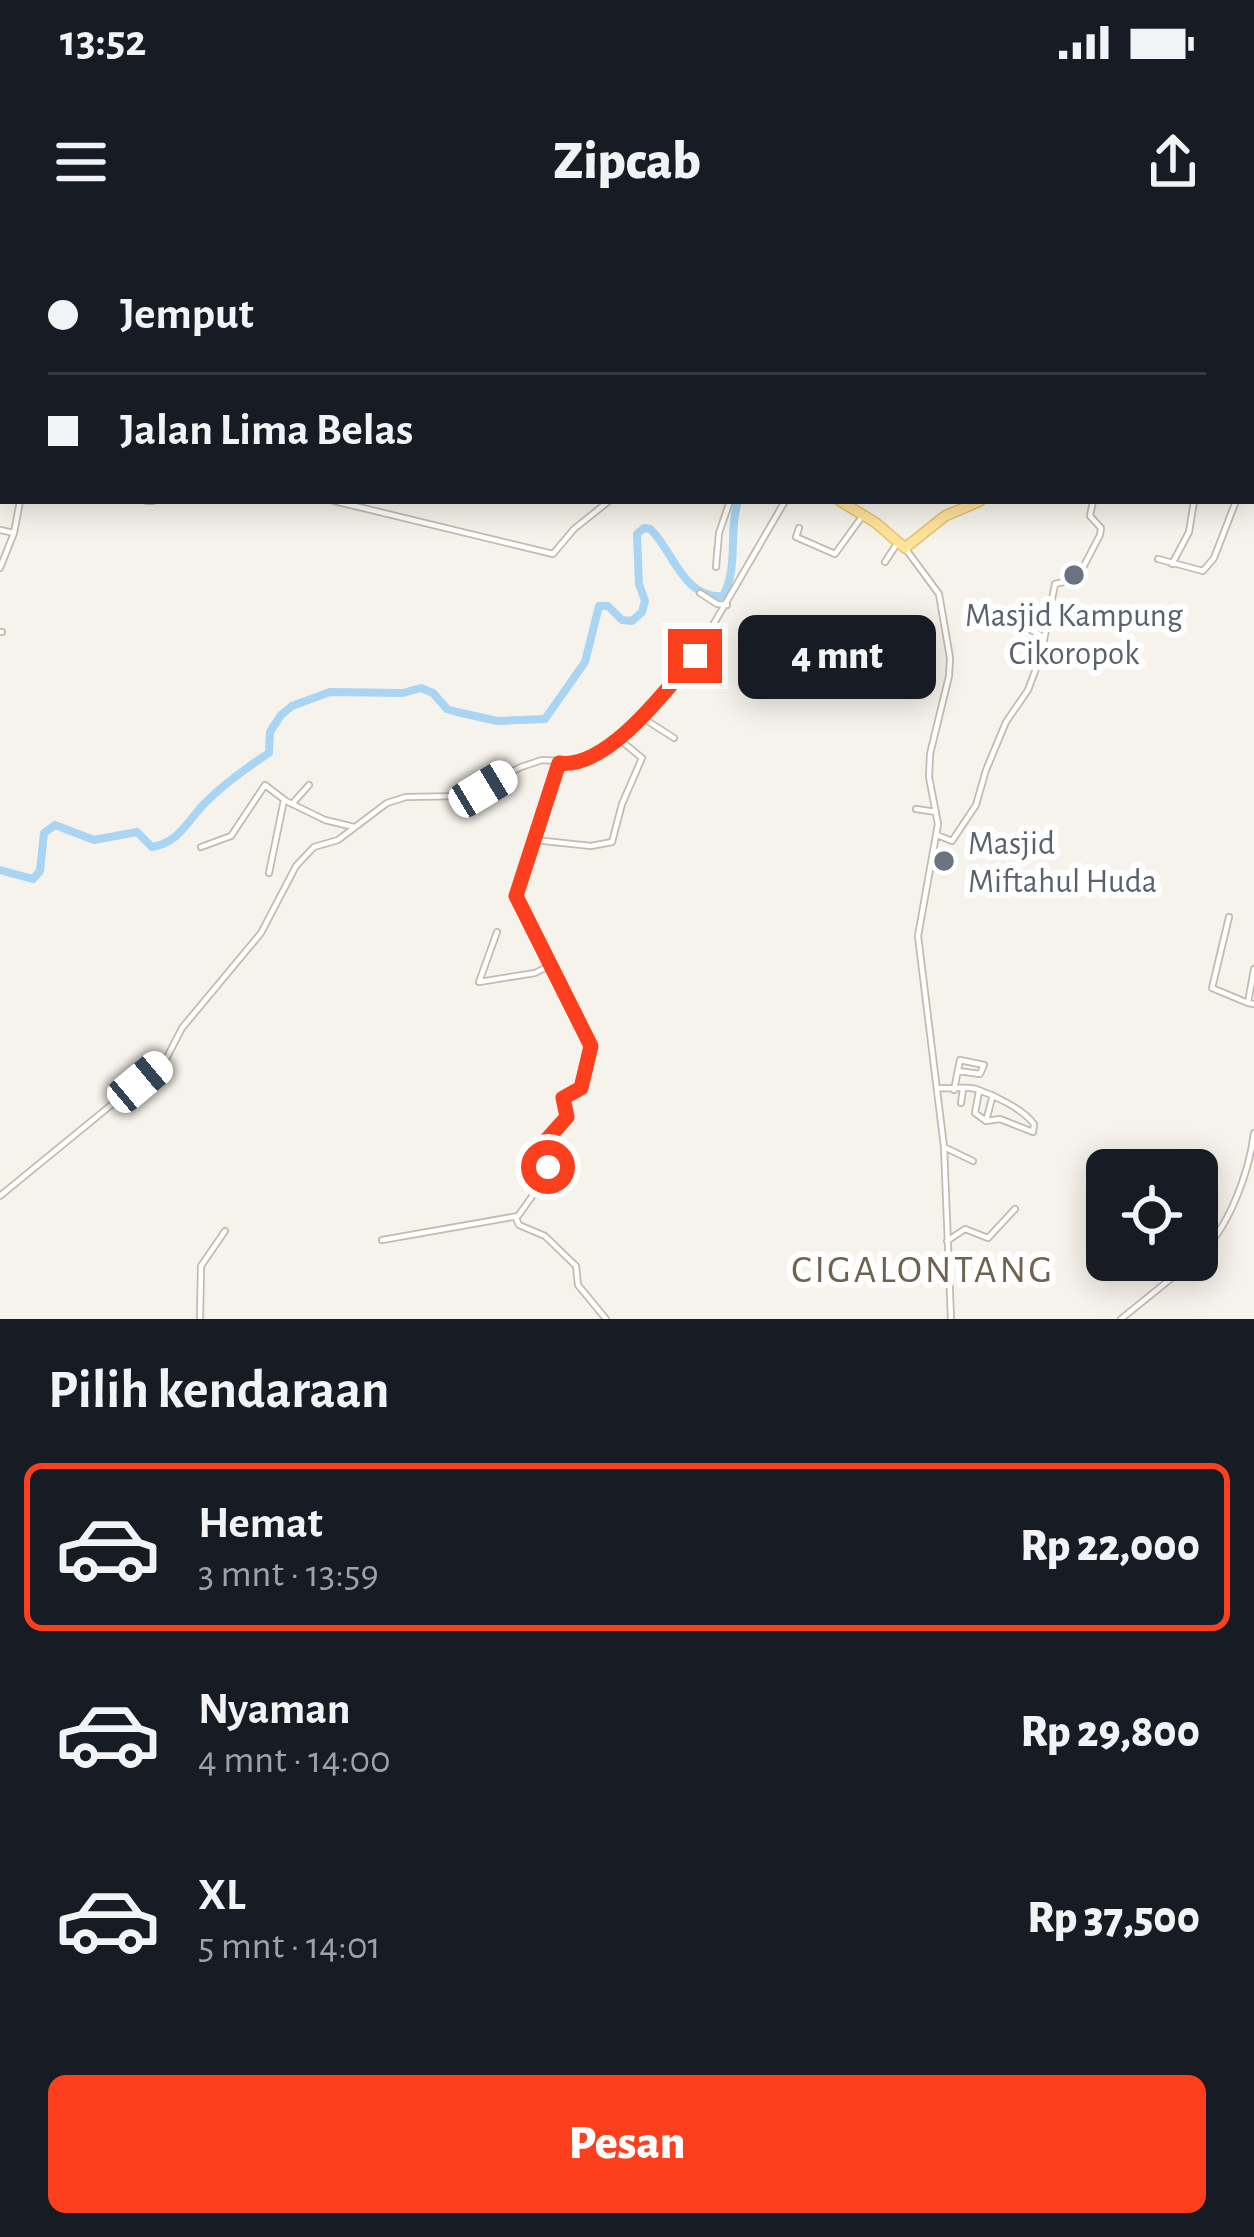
<!DOCTYPE html>
<html lang="id">
<meta charset="utf-8">
<style>
body{margin:0;font-family:"Alegreya Sans",sans-serif;background:#20242c;color:#f1f3f6;height:100vh;display:flex;flex-direction:column;font-size:45px;white-space:nowrap}
*{box-sizing:border-box;margin:0}
p{font-size:39px;color:#9ea1a6}
.icon{flex:none;width:66px;height:66px;fill:none;stroke:currentColor;stroke-width:2;stroke-linecap:round;stroke-linejoin:round}
.map{position:relative;height:1079px;overflow:hidden}
.side{display:flex;flex-direction:column;background:#171b24;flex:1}
.side>*{flex:none}
.banner{position:absolute;left:0px;top:0px;width:1254px;height:264px;box-shadow:0 6px 30px #0003;display:grid;align-content:center;height:264px;padding:0 48px;background:#171b24}
.buttons{position:absolute;left:1086px;top:909px;display:grid;gap:24px}
.buttons a{display:grid;place-items:center;width:132px;height:132px;border-radius:18px;background:#171b24;box-shadow:0 6px 30px #0003;font-size:60px}
.end{position:absolute;width:54px;height:54px;margin:-27px;border:15px solid #fc3f1d;background:#fff;box-shadow:0 0 0 6px #fff}
.from{border-radius:50%}
.bubble{position:absolute;height:84px;border-radius:18px;background:#171b24;box-shadow:0 6px 30px #0003;font-size:39px;font-weight:800;line-height:84px;text-align:center}
.car{position:absolute;width:36px;height:72px;margin:-36px -18px;border-radius:15px;box-shadow:0 0 9px 3px #0007;background:linear-gradient(#fff 24%,#345 0 40%,#fff 0 76%,#345 0 86%,#fff 0)}
.banner b{display:flex;align-items:center;gap:42px;height:114px;font-size:45px}
.banner b+b{border-top:3px solid #363941}
.banner i{width:30px;height:30px;background:#f1f3f6}
ul{padding:0;list-style:none}
li{display:flex;align-items:center;gap:36px;height:168px;margin:0 24px 18px;padding:0 24px;border:6px solid transparent;border-radius:18px}
li div{flex:1}
li b{display:block;font-size:45px}
li em{font-style:normal;font-weight:800}
li.selected{border-color:#fc3f1d}
li>.icon{width:108px;height:108px;stroke-width:1.5}
h2{padding:0 48px;font-size:54px;line-height:144px}
.cta{display:flex;gap:24px;margin-top:auto;padding:24px 48px}
.cta a{flex:1;height:138px;border-radius:18px;background:#fc3f1d;color:#fff;font-size:48px;font-weight:800;line-height:138px;text-align:center}
.status{display:flex;justify-content:space-between;align-items:center;height:84px;padding:0 60px;background:#171b24;direction:ltr}
.status svg{height:33px;fill:currentColor}
header{display:flex;justify-content:space-between;align-items:center;height:156px;padding:0 48px;background:#171b24;font-size:54px;font-weight:800}
.map>svg:first-child{display:block}
.lines{fill:none;stroke-linecap:round;stroke-linejoin:round}
.river{stroke:#a9d4f2;stroke-width:8}
.minor-casing{stroke:#c2bbae;stroke-width:8}
.secondary-casing{stroke:#d6c79b;stroke-width:10}
.primary-casing{stroke:#e6c16a;stroke-width:12}
.minor{stroke:#fff;stroke-width:4.5}
.secondary{stroke:#fff3cd;stroke-width:8}
.primary{stroke:#ffe39c;stroke-width:9}
.route{stroke:#fc3f1d;stroke-width:15}
.worship-dot{fill:#6b7280;stroke:#fff;stroke-width:4.5}
.labels{text-anchor:middle;stroke-width:12;stroke-linejoin:round;paint-order:stroke}
.worship-label{font-size:33px;fill:#5b616d;stroke:#fff}
.quarter-label{font-size:39px;letter-spacing:3px;fill:#6e6250;stroke:#fff}
</style>
<div class="status"><b>13:52</b><svg viewBox="0 0 49 12"><path d="M0 12V9h3v3zM5 12V6h3v6zM10 12V3h3v9zM15 12V0h3v12zM26 1h20v11H26zM47 4h2v5h-2z"/></svg></div>
<header><svg class="icon" aria-label="menu" viewBox="0 0 24 24"><path d="M4 6h16M4 12h16M4 18h16"/></svg>Zipcab<svg class="icon" aria-label="share" viewBox="0 0 24 24"><path d="M12 15V3M7 8l5-5 5 5M5 13v7h14v-7"/></svg></header>
<div class="map">
<svg width="1254" height="1079" viewBox="0 0 1254 1079">
<rect width="100%" height="100%" fill="#f6f3ec"/>
<g class="lines">
<!-- river -->
<path class="river" d="M1251,61l3,-1
M1251,87l3,-1
M1251,182h3
M0,630l33,9 7,-8 4,-38 11,-8 39,15 43,-8 15,15c27,-4 36,-27 53,-44 19,-19 41,-35 64,-50l1,-21 11,-17 11,-9 38,-14 73,1 18,-5 12,5 14,16 10,3 40,9 48,-2 40,-57 14,-56h9l14,14 10,1 10,-9 3,-11 -6,-17 -2,-50 7,-6 6,1c22,19 33,71 73,67 16,-29 5,-64 15,-95"/>
<!-- minor casing -->
<g class="minor-casing">
<path id="minor" d="M148,3v-3
M216,3l4,-3
M1165,3l2,-3
M1250,3l2,-3
M0,82h3
M1251,178l3,1
M0,198l3,3
M147,261h6
M334,261l219,53 21,-25 35,-28
M799,288l-3,9 39,17 26,-36
M0,290l14,3
M905,308l34,46 11,64 -1,18 -19,78 -1,23 9,47 -20,112 26,211 7,172
M1158,319l45,12 11,-13 22,-57
M885,322l13,-20
M1172,324l17,-32 5,-31
M716,327l3,-34 11,-32
M0,328l14,-35 6,-32
M700,353l17,11 10,1
M1024,386l18,10
M0,392h2
M643,478l31,20
M292,564l17,-19
M916,569l20,3
M937,595l15,6 24,-36 10,-35 20,-48 22,-32 13,-35 14,-71 22,-5 23,-44 1,-7 -11,-12 3,-15
M535,600l56,6 21,-4 10,-38 20,-46 -23,-19
M201,607l30,-11 34,-51 21,16
M269,633l15,-73 41,20 29,7
M1229,677l-17,71 36,15
M497,692l-18,50 56,-9 14,-7
M1254,729l-6,34 6,1
M958,831l22,3 4,-9
M937,848c12,1 28,-2 39,1 18,6 47,20 58,35l-1,8 -33,-13 -14,2 6,-23
M954,850l6,-30 24,5
M979,851l-4,22 11,8
M961,863l2,-14
M944,907l29,14
M0,956l165,-135 17,-33 79,-95 35,-67 18,-19 24,-7 49,-37 19,-6 58,-1 57,-29 21,-7 33,2 53,-29 67,-77 90,-155
M516,978l3,7 26,11 31,30 2,19 28,34
M382,1000l136,-24 25,-35 7,-24 -9,-11 26,-29 -4,-19 19,-12 8,-45 -66,-123 -8,-22 43,-133
M947,1001l18,-12 23,9 27,-29
M1197,1017c31,-26 52,-84 57,-124
M200,1079l1,-53 24,-35
M1121,1079l73,-59"/>
</g>
<!-- secondary casing -->
<g class="secondary-casing">
<path id="secondary" d="M1172,0l9,3
M894,3l3,-3
M1251,27l3,1"/>
</g>
<!-- primary casing -->
<g class="primary-casing">
<path id="primary" d="M818,3l1,-3
M1251,155h3
M840,261l36,22 29,25 40,-32 35,-15"/>
</g>
<!-- minor -->
<use href="#minor" class="minor"/>
<!-- secondary -->
<use href="#secondary" class="secondary"/>
<!-- primary -->
<use href="#primary" class="primary"/>
</g>
<g class="lines">
<!-- route -->
<path class="route" d="M548,927l2,-10 -9,-11 26,-29 -4,-19 18,-10 10,-42 -75,-150 43,-133c48,7 108,-74 136,-107"/>
</g>
<!-- markers -->
<g class="worship-dot">
<circle cx="1074" cy="335" r="12"/>
<circle cx="944" cy="621" r="12"/>
</g>
<g class="labels">
<!-- worship labels -->
<g class="worship-label">
<text x="1074" y="386">Masjid Kampung<tspan x="1074" dy="38">Cikoropok</tspan></text>
<text x="968" y="614" text-anchor="start">Masjid<tspan x="968" dy="38">Miftahul Huda</tspan></text>
</g>
<!-- quarter labels -->
<g class="quarter-label">
<text x="923" y="1042">CIGALONTANG</text>
</g>
</g>
</svg>
<div class="buttons">
<a><svg class="icon" aria-label="locate" viewBox="0 0 24 24"><circle cx="12" cy="12" r="6"/><path d="M12 2v4M12 18v4M2 12h4M18 12h4"/></svg></a>
</div>
<i class="end from" style="left:548px;top:927px"></i>
<i class="end" style="left:695px;top:416px"></i>
<div class="bubble" style="left:738px;top:375px;width:198px">4 mnt</div>
<i class="car" style="left:483px;top:549px;rotate:59deg"></i>
<i class="car" style="left:140px;top:842px;rotate:50deg"></i>
<div class="banner">
<b><i class="from"></i>Jemput</b>
<b><i></i>Jalan Lima Belas</b>
</div>
</div>
<section class="side">
<h2>Pilih kendaraan</h2>
<ul>
<li class="selected"><svg class="icon" aria-label="car" viewBox="0 0 24 24"><path d="M5 17H2v-5l4-1 3-4h7l3 4 3 1v5h-3M9 17h6M6 11h13"/><circle cx="7" cy="17" r="2"/><circle cx="17" cy="17" r="2"/></svg><div><b>Hemat</b><p>3 mnt · 13:59</p></div><em>Rp 22,000</em></li>
<li><svg class="icon" aria-label="car" viewBox="0 0 24 24"><path d="M5 17H2v-5l4-1 3-4h7l3 4 3 1v5h-3M9 17h6M6 11h13"/><circle cx="7" cy="17" r="2"/><circle cx="17" cy="17" r="2"/></svg><div><b>Nyaman</b><p>4 mnt · 14:00</p></div><em>Rp 29,800</em></li>
<li><svg class="icon" aria-label="car" viewBox="0 0 24 24"><path d="M5 17H2v-5l4-1 3-4h7l3 4 3 1v5h-3M9 17h6M6 11h13"/><circle cx="7" cy="17" r="2"/><circle cx="17" cy="17" r="2"/></svg><div><b>XL</b><p>5 mnt · 14:01</p></div><em>Rp 37,500</em></li>
</ul>
<div class="cta"><a>Pesan</a></div>
</section>
